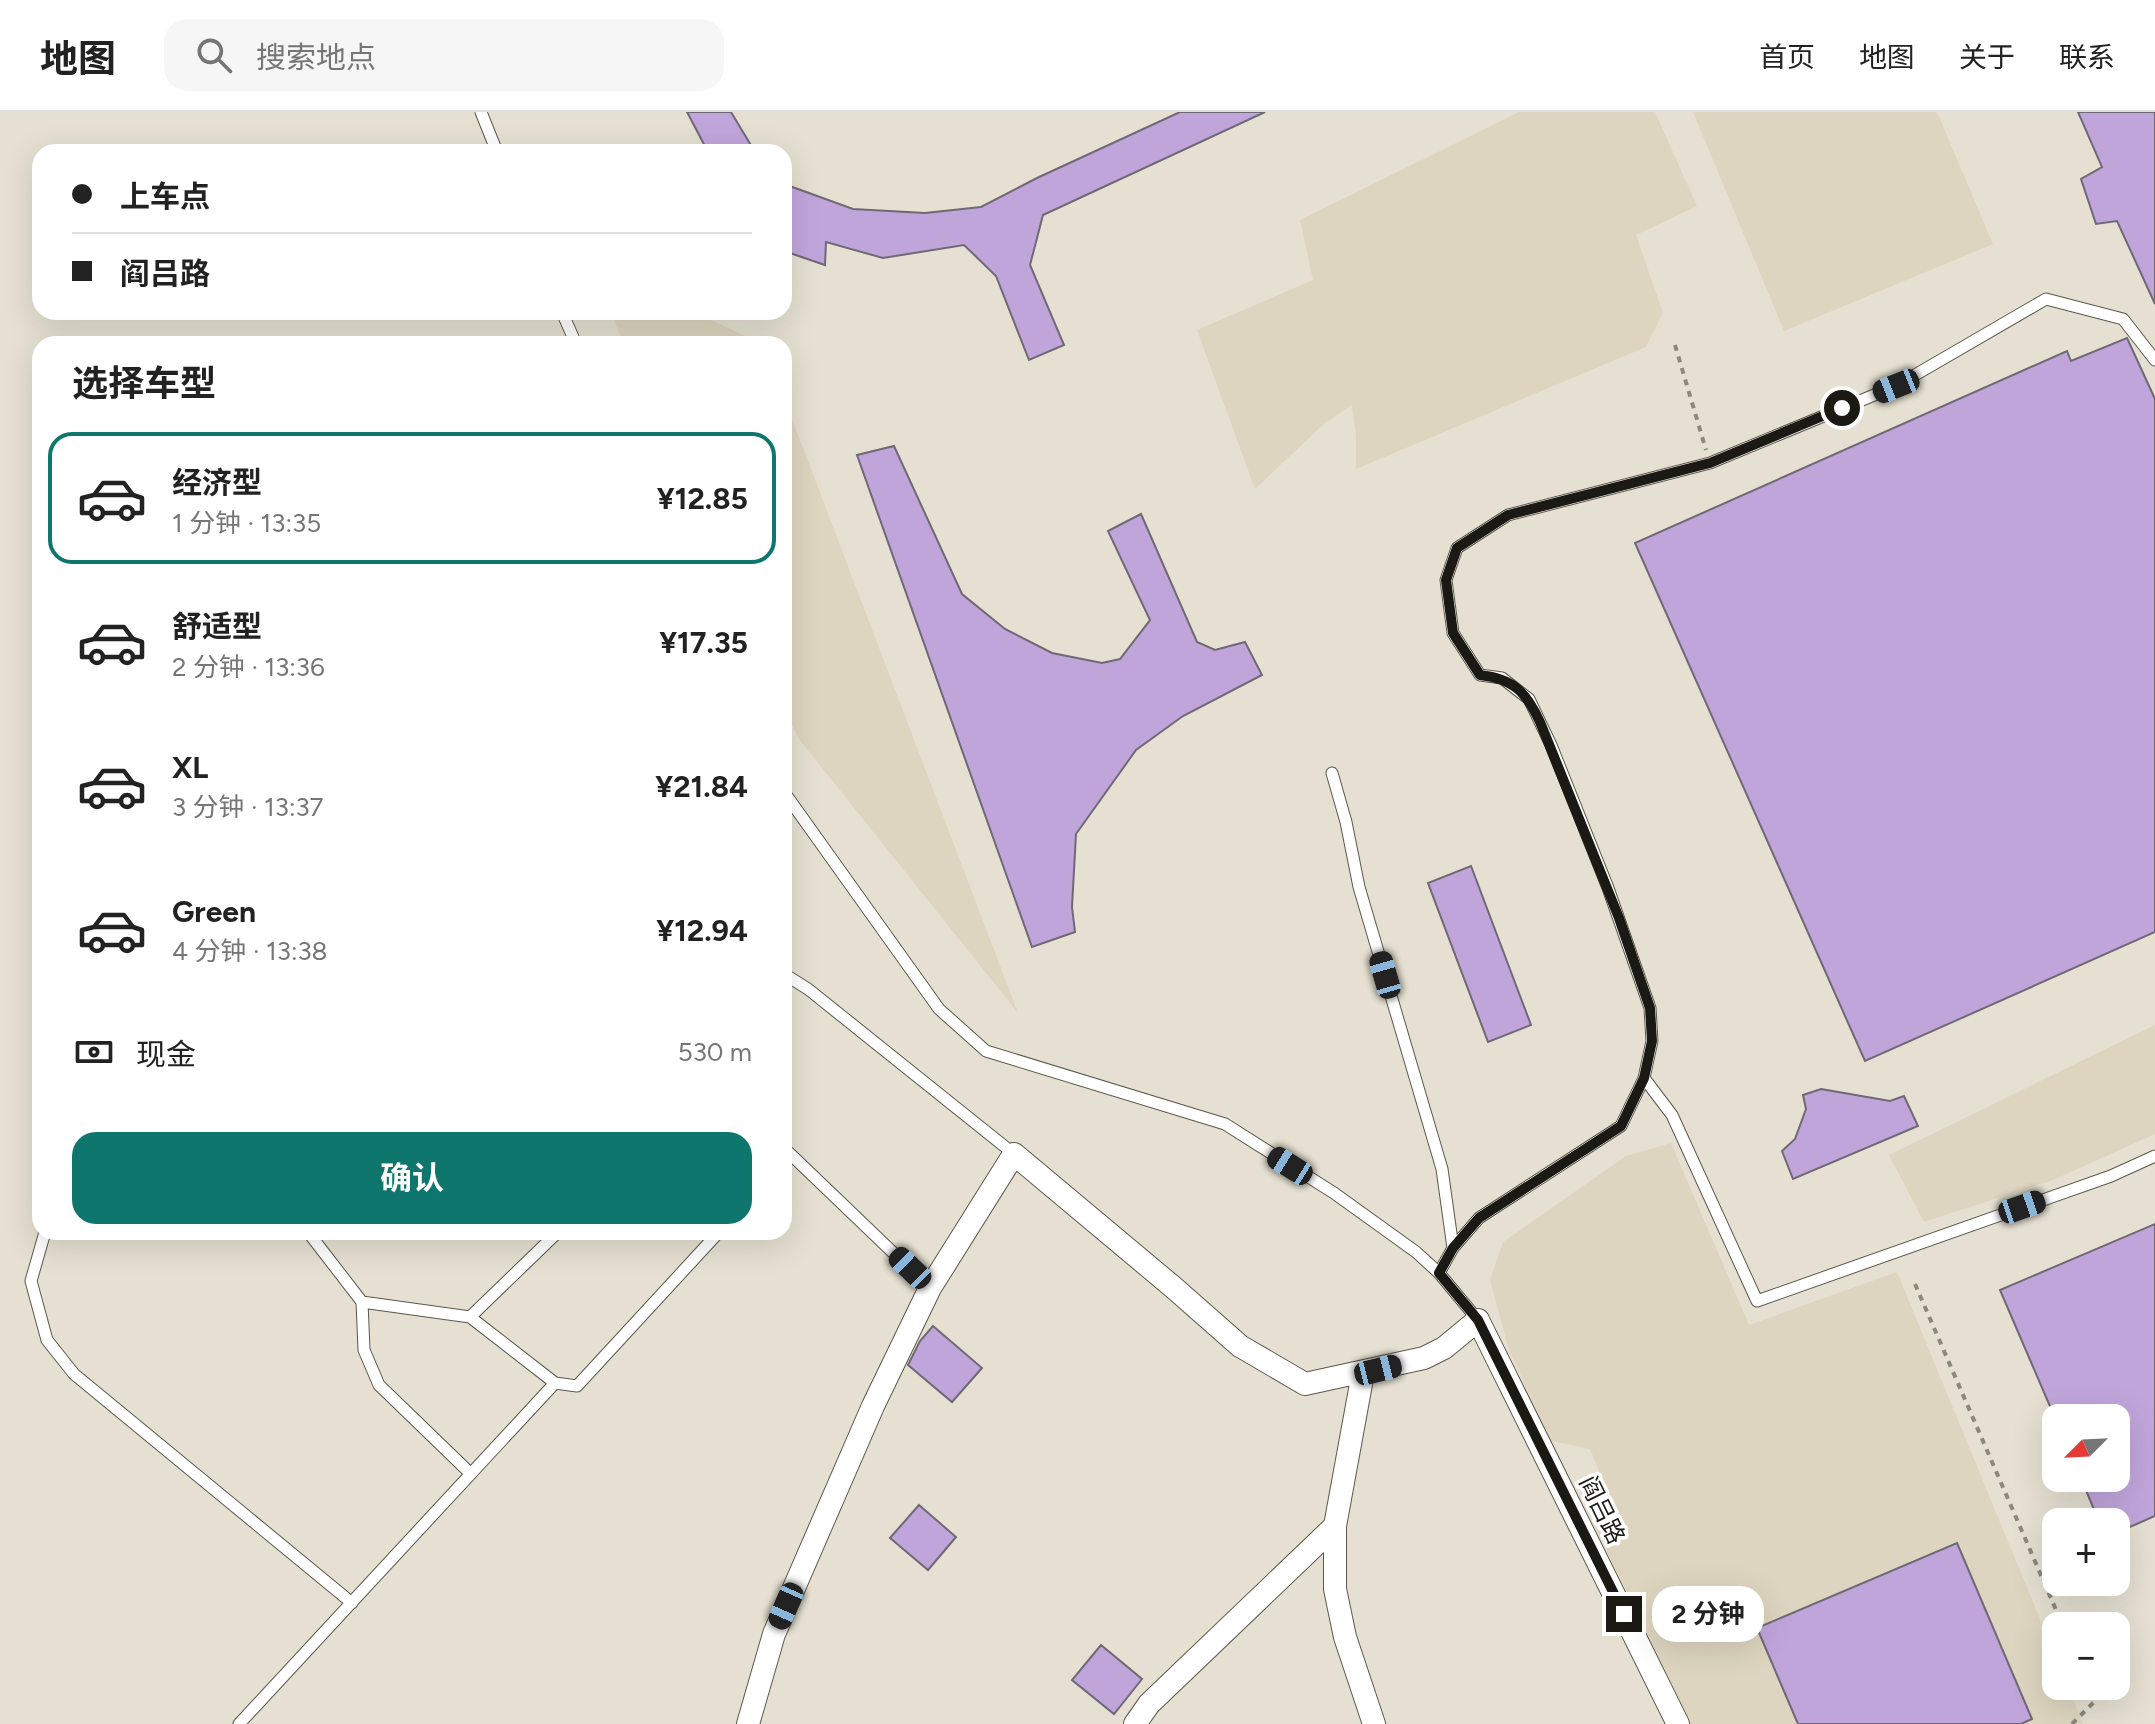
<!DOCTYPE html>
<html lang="zh">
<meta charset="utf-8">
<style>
body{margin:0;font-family:Figtree,"Noto Sans SC",sans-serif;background:#f6f6f6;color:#222;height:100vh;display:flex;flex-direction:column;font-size:30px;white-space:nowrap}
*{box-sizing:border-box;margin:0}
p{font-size:26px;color:#767676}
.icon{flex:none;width:44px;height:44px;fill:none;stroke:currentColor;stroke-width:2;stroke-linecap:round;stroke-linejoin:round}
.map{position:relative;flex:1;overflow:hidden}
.side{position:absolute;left:32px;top:224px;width:760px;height:904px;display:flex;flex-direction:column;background:#fff;border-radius:24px;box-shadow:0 8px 32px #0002}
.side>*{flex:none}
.guide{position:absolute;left:32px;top:32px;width:760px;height:176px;border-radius:24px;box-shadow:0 8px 32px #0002;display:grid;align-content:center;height:176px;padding:0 40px;background:#fff}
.needle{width:52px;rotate:246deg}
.buttons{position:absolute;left:2042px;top:1292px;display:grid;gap:16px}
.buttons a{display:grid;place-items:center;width:88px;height:88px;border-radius:16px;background:#fff;box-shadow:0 8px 32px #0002;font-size:40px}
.end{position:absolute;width:36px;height:36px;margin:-18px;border:10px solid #1b1914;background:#fff;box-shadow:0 0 0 4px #fff}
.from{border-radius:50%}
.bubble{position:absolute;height:56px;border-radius:24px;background:#fff;box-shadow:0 8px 32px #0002;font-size:26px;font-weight:700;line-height:56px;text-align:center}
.car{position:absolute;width:24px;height:48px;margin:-24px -12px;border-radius:10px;box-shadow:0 0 6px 2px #0007;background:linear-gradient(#222 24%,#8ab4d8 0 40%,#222 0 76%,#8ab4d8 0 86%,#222 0)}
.guide b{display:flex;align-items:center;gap:28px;height:76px;font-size:30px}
.guide b+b{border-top:2px solid #e0e0e0}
.guide i{width:20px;height:20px;background:#222}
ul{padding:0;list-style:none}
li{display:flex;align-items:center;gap:24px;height:132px;margin:0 16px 12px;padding:0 24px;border:4px solid transparent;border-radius:24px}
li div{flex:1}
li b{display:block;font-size:30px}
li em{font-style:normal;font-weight:700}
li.active{border-color:#0f766e}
li>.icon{width:72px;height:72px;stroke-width:1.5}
h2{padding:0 40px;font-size:36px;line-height:96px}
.pay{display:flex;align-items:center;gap:20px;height:88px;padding:0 40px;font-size:30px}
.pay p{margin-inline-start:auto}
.cta{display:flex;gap:16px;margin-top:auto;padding:16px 40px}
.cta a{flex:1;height:92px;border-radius:24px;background:#0f766e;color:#fff;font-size:32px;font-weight:700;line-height:92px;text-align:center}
header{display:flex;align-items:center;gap:48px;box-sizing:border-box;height:112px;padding:0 40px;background:#fff;border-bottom:2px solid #e0e0e0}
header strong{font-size:38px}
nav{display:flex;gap:44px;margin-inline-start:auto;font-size:28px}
.search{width:560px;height:72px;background:#f6f6f6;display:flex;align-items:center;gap:20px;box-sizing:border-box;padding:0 28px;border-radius:24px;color:#767676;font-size:30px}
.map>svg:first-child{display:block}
.built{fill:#ddd5bf}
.building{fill:#c0a5db;stroke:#6f6976;stroke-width:2}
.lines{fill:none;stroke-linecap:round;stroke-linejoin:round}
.lane-casing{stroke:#5d584c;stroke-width:13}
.street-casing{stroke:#5d584c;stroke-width:24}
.path{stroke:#8c887e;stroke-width:4;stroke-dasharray:6 6;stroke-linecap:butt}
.lane{stroke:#fff;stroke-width:11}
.street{stroke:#fff;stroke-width:22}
.route{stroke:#1b1914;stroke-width:10}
.labels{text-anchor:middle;stroke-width:7;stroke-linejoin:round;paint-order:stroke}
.street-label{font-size:24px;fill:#1b1914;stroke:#fff}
</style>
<header>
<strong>地图</strong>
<div class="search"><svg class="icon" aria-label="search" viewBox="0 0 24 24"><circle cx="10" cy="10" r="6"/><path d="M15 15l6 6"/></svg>搜索地点</div>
<nav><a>首页</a><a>地图</a><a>关于</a><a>联系</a></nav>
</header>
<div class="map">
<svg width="2155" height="1612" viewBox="0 0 2155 1612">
<rect width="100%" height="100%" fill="#e5e0d1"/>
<!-- built -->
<path class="built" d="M1519,0h136l42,94 -61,29 27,78 -17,34 -290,122v-33l-4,-31 -27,18 -70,66 -58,-159 116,-50 -13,-60z
M1693,0h244l56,132 -209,87z
M611,200h82l70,32h-140z
M784,286l234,615 -219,-274 -15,-31z
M2155,913v109l-102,46 -129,42 -35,-67z
M1671,1031l78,182 148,-53 159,386v28h12l15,38h-393l-96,-200 17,-23 -21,-52 -39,-8 -42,-91 -19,-70 13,-38 123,-86z"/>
<!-- building -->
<path class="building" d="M687,0h44l24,40h-47z
M1180,0h85l-222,103 -13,50 34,80 -35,15 -33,-84 -32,-31 -81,13 -57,-16 -1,23 -41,-14v-67l69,25 72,4 56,-6 56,-29z
M2078,0h77v192l-38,-83 -21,3 -15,-45 21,-12z
M2127,226l28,61v533l-290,129 -230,-518 432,-192 4,10z
M894,334l68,148 43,35 47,24 50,10 18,-4 30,-39 -42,-89 33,-17 56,128 18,8 30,-8 17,33 -79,41 -47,34 -60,84 -4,73 3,25 -43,15 -175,-492z
M1471,754l60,159 -43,17 -60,-159z
M1821,977l69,12 14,-5 14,30 -125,53 -11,-28 13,-12 11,-30 -3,-14z
M2155,1112v292l-39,17v-11h-17l-18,-44h35v-60h-61l-55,-128z
M933,1214l49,42 -30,34 -44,-37 12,-24z
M919,1393l37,32 -28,33 -38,-32z
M1957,1431l75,176 -11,5h-223l-41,-96z
M1101,1533l41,34 -28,35 -42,-34z"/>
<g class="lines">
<!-- lane casing -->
<g class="lane-casing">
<path id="lane" d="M481,0l16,40
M562,200l14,32
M1332,661l14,49 13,65 83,282 11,79
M784,680l155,217 47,42 239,73 109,69 82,59 23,21 39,47
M784,862l24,15 206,165
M1644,966l28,37 85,186 354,-125 44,-20
M784,1036l146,140
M45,1120l-14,49 16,59 27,34 278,229
M308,1120l54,70 108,15
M1439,1161l14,-25 26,-30 142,-92 23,-48 8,-37 -2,-33 -42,-120 -57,-143 -22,-46 -27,-21 -22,-3 -27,-42 -7,-53 11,-32 51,-33 202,-52 186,-77 150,-87 77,20 32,41
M362,1190l2,48 15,35 92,89
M555,1271l22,3 142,-154
M239,1612l316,-341 -85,-66 88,-85"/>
</g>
<!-- street casing -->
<g class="street-casing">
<path id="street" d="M1363,1261l-28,153v63l10,48 29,87
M748,1612l26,-90 99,-228 57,-118 84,-134 159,133 67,59 65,38 119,-26 20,-10 34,-28 200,404
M1135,1612l14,-20 186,-178"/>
</g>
<!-- path -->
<path class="path" d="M1675,233l31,105
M1915,1172l148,342
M2072,1612l23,-23 -6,-15"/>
<!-- lane -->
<use href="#lane" class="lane"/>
<!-- street -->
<use href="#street" class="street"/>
</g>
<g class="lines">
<!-- route -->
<path class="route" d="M1624,1502l-146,-294 -39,-47 14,-25 26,-30 142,-92 23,-48 8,-37 -2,-33 -31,-90 -79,-196c-14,-30 -26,-43 -60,-47l-27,-42 -7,-53 11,-32 51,-33 202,-52 132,-55"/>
</g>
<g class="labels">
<!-- street labels -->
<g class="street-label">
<text transform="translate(1602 1398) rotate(64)" y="8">阎吕路</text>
</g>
</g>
</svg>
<div class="buttons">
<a><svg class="needle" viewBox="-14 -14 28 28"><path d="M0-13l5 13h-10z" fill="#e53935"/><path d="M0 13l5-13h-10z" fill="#767676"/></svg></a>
<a>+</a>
<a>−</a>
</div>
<i class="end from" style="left:1842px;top:296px"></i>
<i class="end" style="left:1624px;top:1502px"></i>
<div class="bubble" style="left:1652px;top:1474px;width:112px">2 分钟</div>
<i class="car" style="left:1896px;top:274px;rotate:248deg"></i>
<i class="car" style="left:1385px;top:863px;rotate:344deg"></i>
<i class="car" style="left:1290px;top:1054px;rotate:302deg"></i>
<i class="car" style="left:2022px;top:1095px;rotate:71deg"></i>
<i class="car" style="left:910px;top:1156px;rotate:314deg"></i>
<i class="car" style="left:1378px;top:1258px;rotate:76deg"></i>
<i class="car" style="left:786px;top:1494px;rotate:204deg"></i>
<div class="guide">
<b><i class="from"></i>上车点</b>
<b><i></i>阎吕路</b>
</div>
<section class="side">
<h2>选择车型</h2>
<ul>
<li class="active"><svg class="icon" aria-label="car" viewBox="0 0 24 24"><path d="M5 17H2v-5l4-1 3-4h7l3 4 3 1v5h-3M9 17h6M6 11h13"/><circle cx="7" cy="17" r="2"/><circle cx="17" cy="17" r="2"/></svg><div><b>经济型</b><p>1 分钟 · 13:35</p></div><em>¥12.85</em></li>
<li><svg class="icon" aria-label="car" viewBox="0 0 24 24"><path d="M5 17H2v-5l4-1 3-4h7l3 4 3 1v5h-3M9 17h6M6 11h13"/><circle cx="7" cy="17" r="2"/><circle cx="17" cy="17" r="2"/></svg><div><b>舒适型</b><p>2 分钟 · 13:36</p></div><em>¥17.35</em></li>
<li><svg class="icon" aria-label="car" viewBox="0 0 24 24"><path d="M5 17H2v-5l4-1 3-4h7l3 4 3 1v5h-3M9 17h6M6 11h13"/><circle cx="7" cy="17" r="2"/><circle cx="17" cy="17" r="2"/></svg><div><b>XL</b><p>3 分钟 · 13:37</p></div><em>¥21.84</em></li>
<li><svg class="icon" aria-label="car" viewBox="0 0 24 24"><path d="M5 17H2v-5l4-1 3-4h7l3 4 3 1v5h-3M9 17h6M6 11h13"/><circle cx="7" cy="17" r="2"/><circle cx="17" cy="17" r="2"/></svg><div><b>Green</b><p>4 分钟 · 13:38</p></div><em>¥12.94</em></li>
</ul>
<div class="pay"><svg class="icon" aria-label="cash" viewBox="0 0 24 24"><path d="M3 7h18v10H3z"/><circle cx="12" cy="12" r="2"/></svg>现金<p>530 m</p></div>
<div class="cta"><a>确认</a></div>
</section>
</div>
